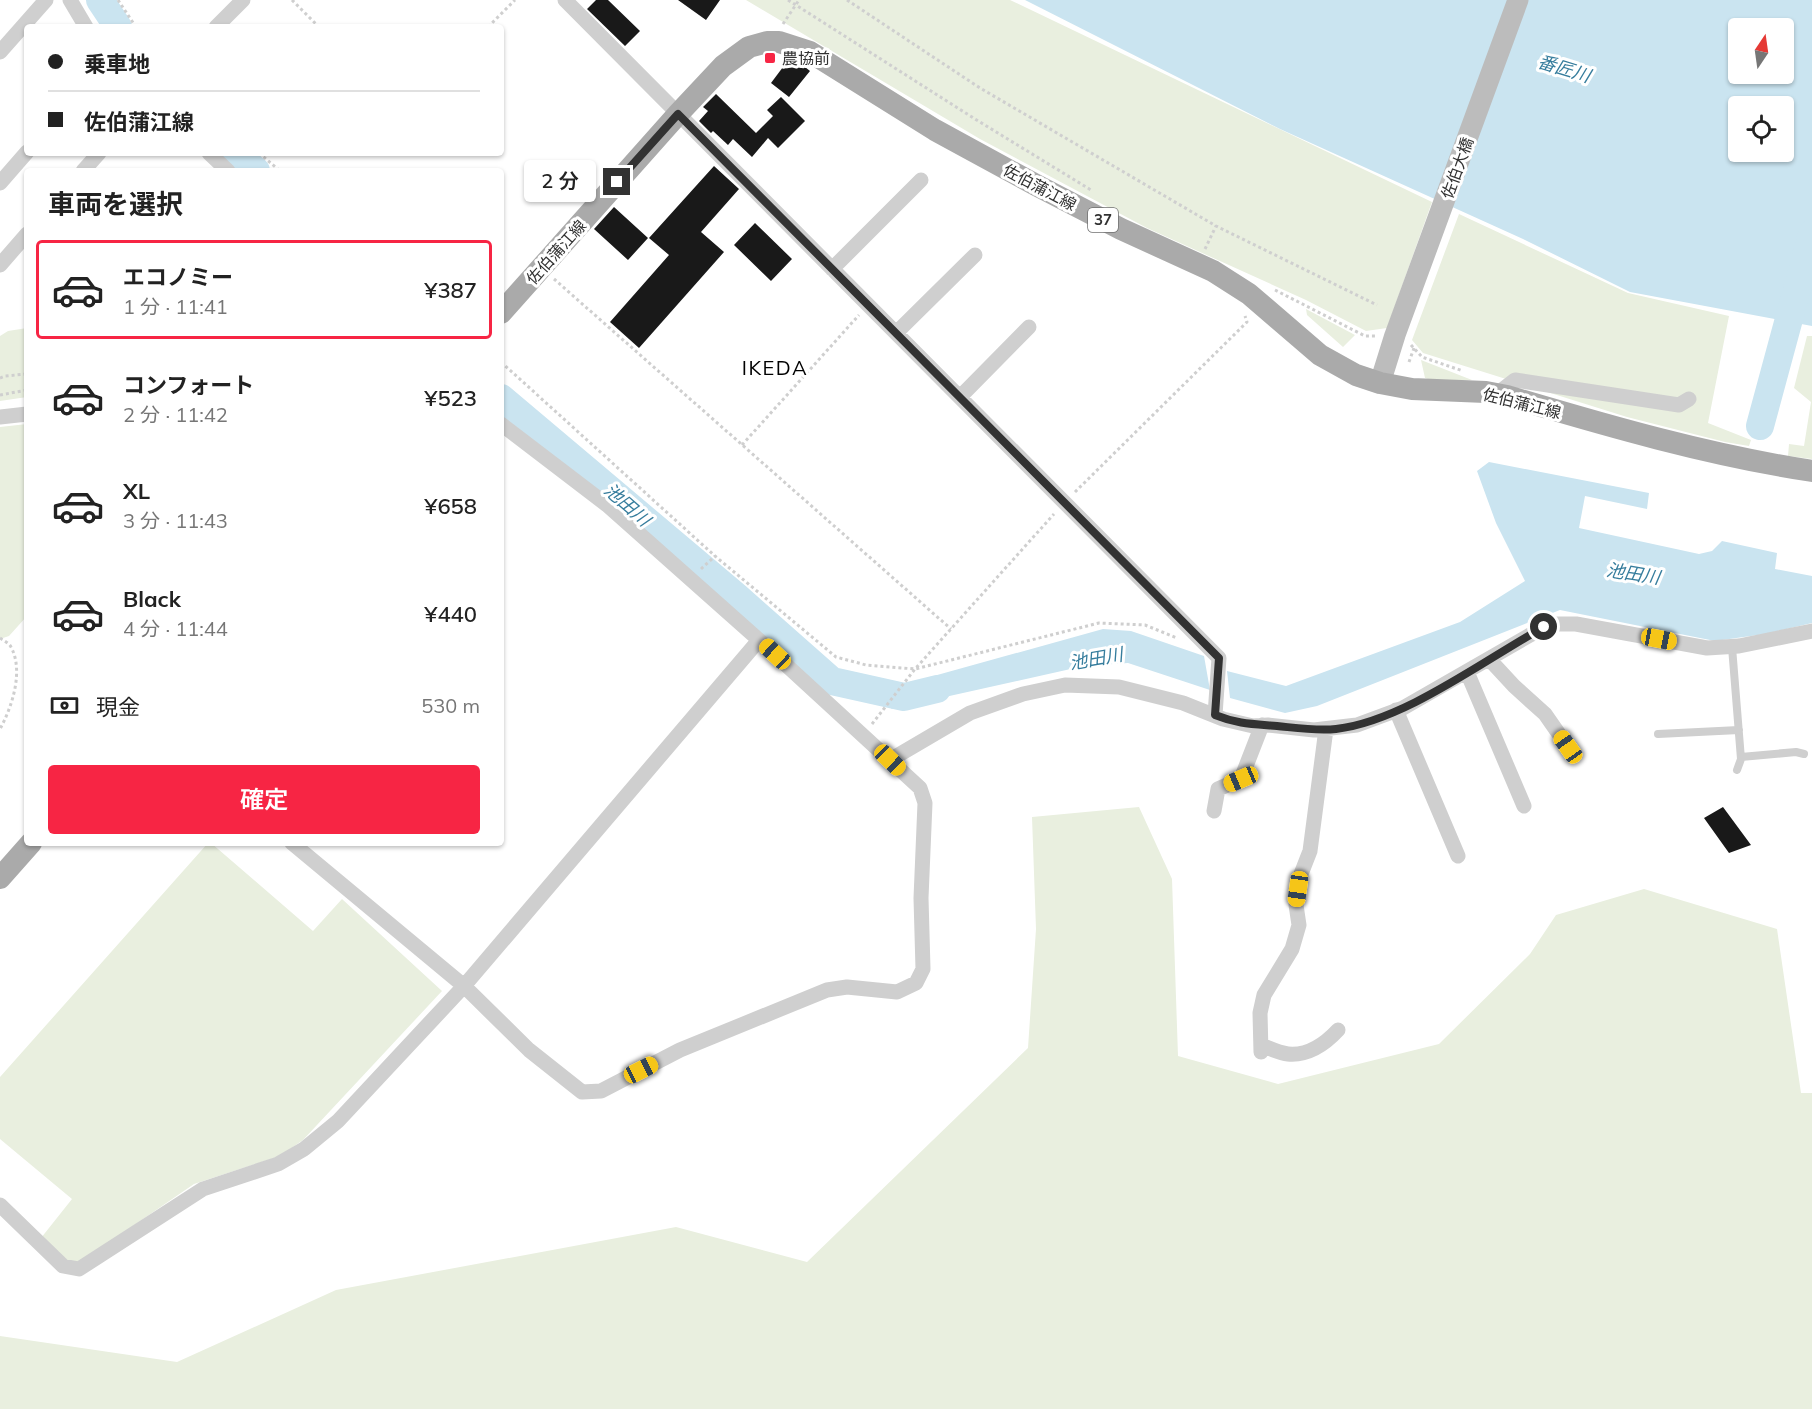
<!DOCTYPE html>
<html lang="ja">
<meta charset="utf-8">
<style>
body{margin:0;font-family:Mulish,"Noto Sans JP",sans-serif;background:#f6f6f6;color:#222;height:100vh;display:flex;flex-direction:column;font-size:22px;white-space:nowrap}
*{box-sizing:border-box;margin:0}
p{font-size:20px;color:#767676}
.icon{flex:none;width:33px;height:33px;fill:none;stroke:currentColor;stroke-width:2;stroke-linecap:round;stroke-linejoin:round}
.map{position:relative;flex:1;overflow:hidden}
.panel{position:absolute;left:24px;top:168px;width:480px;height:678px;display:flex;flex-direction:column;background:#fff;border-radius:6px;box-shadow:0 2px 4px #0004}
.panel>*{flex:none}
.guide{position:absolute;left:24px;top:24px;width:480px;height:132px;border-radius:6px;box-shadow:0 2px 4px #0004;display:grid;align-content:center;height:132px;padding:0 24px;background:#fff}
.needle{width:39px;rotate:13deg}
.buttons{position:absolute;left:1728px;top:18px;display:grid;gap:12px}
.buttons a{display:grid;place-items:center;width:66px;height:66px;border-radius:6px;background:#fff;box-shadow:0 2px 4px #0004;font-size:30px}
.end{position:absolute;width:27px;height:27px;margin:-14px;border:8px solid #323232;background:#fff;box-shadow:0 0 0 3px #fff}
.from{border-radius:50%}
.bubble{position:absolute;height:42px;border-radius:6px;background:#fff;box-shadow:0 2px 4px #0004;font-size:20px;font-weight:600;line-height:42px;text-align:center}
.car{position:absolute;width:18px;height:36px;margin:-18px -9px;border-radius:8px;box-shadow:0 0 4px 2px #0007;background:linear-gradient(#f5c518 24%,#345 0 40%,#f5c518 0 76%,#345 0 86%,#f5c518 0)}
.guide b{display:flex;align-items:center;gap:21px;height:57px;font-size:22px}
.guide b+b{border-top:2px solid #e0e0e0}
.guide i{width:15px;height:15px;background:#222}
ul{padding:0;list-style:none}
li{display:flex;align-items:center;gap:18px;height:99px;margin:0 12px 9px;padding:0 12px;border:3px solid transparent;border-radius:6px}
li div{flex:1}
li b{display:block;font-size:22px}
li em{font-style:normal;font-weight:600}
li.active{border-color:#f72544}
li>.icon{width:54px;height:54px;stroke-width:1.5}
h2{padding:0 24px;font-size:27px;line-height:72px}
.pay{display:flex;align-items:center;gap:15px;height:66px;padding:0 24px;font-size:22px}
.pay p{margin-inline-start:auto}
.button{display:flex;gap:12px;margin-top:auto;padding:12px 24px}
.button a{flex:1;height:69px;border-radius:6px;background:#f72544;color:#fff;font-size:24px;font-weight:600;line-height:69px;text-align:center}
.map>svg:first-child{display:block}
.green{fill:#e9efdf}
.water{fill:#cae4f0;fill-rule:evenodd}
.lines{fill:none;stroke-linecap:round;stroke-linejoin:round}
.river{stroke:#cae4f0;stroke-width:28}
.building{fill:#191919}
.path{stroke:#cfcfcf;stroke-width:3;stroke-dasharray:3 3;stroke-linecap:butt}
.lane{stroke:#cfcfcf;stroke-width:8}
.street{stroke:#cfcfcf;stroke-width:15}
.secondary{stroke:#bcbcbc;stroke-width:21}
.primary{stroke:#aaa;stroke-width:22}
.route{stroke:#323232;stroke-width:8}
.poi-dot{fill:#f72544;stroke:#fff;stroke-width:2}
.labels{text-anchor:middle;stroke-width:6;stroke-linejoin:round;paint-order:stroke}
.shield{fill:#fff;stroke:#707070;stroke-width:1.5}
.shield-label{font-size:15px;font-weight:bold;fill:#323232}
.poi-label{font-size:16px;fill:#323232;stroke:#fff;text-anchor:start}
.street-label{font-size:16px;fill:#323232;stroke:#fff}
.water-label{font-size:18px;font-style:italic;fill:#367d9d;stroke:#fff}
.quarter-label{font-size:20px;letter-spacing:1.5px;fill:#000;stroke:#fff}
</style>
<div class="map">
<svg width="1812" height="1409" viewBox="0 0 1812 1409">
<rect width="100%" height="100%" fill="#fff"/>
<!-- green -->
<path class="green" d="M746,0h264l422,202 -45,126 -21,3 -60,-31 -159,-72 -167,-89z
M1459,214l169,79 101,23 -21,107 43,17 -2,6 -24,-4 -98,-25 -204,-64 -11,-13z
M1306,309l49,26 -12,12 -36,-32z
M27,328v69l-27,4v-65l8,-5z
M1807,336h5v123l-24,-3 1,-12 15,2 7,-44 -17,-14z
M1421,360l51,20 -35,2 -12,-4z
M27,424v192l-18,20 -9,3v-212z
M1139,807l33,72 6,177 100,28 161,-40 91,-90 26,-39 88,-26 133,40 24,164h11v316h-1812v-73l177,26 159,-72 340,-63 131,35 221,-214 8,-119 -4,-112z
M208,843h3l102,88 29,-32 100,92 -139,149 -23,16 -86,28 -115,79 -12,-1 -26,-24 31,-39 -72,-60v-62z"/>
<!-- water -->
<path class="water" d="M1025,0h787v326l-182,-34 -107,-53 -243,-110zM1738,28h46v46h-46zM1738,106h46v46h-46z
M1489,462l160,31 -2,16 -62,-13 -6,32 120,26 13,-3 10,-10 55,12 -2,16 37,7v47l-47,11 -50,7 -155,-31 -243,96 -32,7 -55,-15 -3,-27 59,15 174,-64 65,-41 -29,-58 -19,-52z
M1103,629l28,2 73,25 6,34 -82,-27 -44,3 -193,43 21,-27z"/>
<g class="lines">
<!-- river -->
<path class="river" d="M100,0l18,27
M236,153l20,18
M501,398l236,199 95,84 72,16 33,-8
M1760,426l52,-192"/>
</g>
<!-- building -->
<path class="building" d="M596,0h12l32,31 -15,15 -38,-37z
M678,0h42l-14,20z
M789,59l11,4 10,8 -21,26 -18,-14z
M716,94l40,39 17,-17 -6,-6 14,-13 24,24 -27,27 -10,-10 -16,19 -19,-18 -5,6 -15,-14 -2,2 -12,-12 9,-10 -5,-4z
M714,166l25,23 -38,43 23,20 -85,96 -29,-26 59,-67 -20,-17z
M614,207l34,31 -20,22 -34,-31z
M755,223l37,36 -21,22 -37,-36z
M1723,807l28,38 -22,8 -25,-35z"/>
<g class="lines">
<!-- path -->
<path class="path" d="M118,0l18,27
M292,0l27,27
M788,0l187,119 116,71
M847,0l133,88 236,138 161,79
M783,24l16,-24
M488,27l27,-27
M259,153l21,18
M1205,249l11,-23
M554,279l397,350
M1275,290l90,46h12
M1411,345l11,12 41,14
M501,362l214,194 121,101 30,8 49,4 184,-46 46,2 32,13
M1409,362l5,-14
M0,378l5,-2 22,-2
M0,395l27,-5
M742,445l117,-130
M1075,492l172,-170 -2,-6
M701,569l14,-13
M0,638c4,3 9,5 11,9 13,24 1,60 -11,82
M872,724l43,-55 139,-155"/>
<!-- lane -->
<path class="lane" d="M1732,647l9,112 -4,11
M1658,734l81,-4
M1741,757l55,-5 8,2"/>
<!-- street -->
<path class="street" d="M70,0l16,27
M565,0l654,658 -4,57
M216,27l27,-27
M0,52l46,-52
M209,153l19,18
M83,171l16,-18
M0,183l27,-31
M0,265l27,-31
M832,269l89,-89
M896,333l79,-78
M1497,394l18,-14 164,25 10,-6
M960,397l69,-70
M0,417l27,-3
M1489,659l25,27 31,28 23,33
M1467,672l57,134
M1396,710l62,146
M890,760l80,-47 53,-19 42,-9 54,2 64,16 40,16 30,7 15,-1 46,5 43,-5 46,-17 127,-73 22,-11h24l131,24 32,-2 73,-15
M1214,811l4,-22 23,-10 21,-54
M292,843l172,143 65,64 53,42 19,-1 79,-41 147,-60 20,-3 50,5 19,-9 7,-14 -2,-71 4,-95 -5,-15 -161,-148 -152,-135 -106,-81
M1261,1045c8,3 18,8 27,9 21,2 37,-10 50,-24
M1261,1052l-1,-39 4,-18 28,-46 7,-24 -3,-20 5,-31 9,-23 16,-122
M0,1205l63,61 16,3 124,-80 75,-25 26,-15 34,-28 126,-135 295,-346"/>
<!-- secondary -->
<path class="secondary" d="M1380,383l15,-48 123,-335"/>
<!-- primary -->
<path class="primary" d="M501,313l177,-199 45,-48 26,-19 18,-5h12l31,10 125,78 101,55 85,44 92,42 36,23 71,61 36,20 24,8 32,6 74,3 21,4c101,30 201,59 305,75
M0,878l31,-35"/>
</g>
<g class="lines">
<!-- route -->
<path class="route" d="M617,182l61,-68 541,544 -4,57c22,9 39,9 62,11 20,2 39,5 59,3 68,-8 148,-69 208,-102"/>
</g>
<!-- markers -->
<rect class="poi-dot" x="764" y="52" width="12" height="12" rx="3"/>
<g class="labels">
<!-- shield labels -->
<rect class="shield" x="1088" y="208" width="30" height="24" rx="4.5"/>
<g class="shield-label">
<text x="1103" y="225">37</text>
</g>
<!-- poi labels -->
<g class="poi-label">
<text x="782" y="64">農協前</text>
</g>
<!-- street labels -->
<g class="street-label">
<text transform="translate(1457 168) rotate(-70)" y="6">佐伯大橋</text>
<text transform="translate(1040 187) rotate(28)" y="6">佐伯蒲江線</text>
<text transform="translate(556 252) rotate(-48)" y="6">佐伯蒲江線</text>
<text transform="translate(1522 403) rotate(14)" y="6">佐伯蒲江線</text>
</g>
<!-- water labels -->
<g class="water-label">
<text transform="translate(1564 69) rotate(17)" y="6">番匠川</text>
<text transform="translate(627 505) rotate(41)" y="6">池田川</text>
<text transform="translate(1633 574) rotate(9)" y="6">池田川</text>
<text transform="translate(1096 659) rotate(-10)" y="6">池田川</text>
</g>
<!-- quarter labels -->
<g class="quarter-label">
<text x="775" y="375">IKEDA</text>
</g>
</g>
</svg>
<div class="buttons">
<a><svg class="needle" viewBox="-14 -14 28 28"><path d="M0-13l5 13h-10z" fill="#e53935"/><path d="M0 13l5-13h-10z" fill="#767676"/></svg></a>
<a><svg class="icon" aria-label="locate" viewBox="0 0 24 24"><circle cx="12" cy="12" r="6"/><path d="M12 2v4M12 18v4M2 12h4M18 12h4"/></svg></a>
</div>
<i class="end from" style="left:1544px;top:627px"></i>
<i class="end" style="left:617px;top:182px"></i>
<div class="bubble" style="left:524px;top:160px;width:72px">2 分</div>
<i class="car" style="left:1659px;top:639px;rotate:101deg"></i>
<i class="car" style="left:775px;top:654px;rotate:313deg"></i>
<i class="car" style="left:1568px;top:747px;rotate:325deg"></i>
<i class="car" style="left:890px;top:760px;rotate:134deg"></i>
<i class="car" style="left:1241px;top:779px;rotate:247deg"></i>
<i class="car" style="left:1298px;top:889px;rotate:188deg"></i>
<i class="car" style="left:641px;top:1070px;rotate:63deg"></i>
<div class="guide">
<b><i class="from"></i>乗車地</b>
<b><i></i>佐伯蒲江線</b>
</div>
<section class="panel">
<h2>車両を選択</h2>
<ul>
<li class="active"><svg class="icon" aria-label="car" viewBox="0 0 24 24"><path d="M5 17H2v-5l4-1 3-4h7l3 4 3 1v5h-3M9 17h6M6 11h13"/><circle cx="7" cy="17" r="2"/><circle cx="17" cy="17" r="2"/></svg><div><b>エコノミー</b><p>1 分 · 11:41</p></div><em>¥387</em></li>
<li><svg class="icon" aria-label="car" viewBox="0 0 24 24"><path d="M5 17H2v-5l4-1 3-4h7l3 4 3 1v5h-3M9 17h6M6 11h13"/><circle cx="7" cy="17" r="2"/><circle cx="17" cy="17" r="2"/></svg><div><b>コンフォート</b><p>2 分 · 11:42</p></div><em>¥523</em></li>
<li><svg class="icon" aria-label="car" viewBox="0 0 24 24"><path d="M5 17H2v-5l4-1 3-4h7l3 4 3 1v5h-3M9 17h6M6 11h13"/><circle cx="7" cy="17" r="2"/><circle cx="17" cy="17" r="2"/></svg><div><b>XL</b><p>3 分 · 11:43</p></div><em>¥658</em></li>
<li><svg class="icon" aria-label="car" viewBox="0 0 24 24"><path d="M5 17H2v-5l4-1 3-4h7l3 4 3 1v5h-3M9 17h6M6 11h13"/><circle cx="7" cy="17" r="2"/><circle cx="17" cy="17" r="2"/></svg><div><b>Black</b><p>4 分 · 11:44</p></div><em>¥440</em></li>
</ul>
<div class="pay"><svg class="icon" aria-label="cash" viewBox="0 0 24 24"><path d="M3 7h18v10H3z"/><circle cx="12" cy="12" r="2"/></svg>現金<p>530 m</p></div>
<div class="button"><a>確定</a></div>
</section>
</div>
